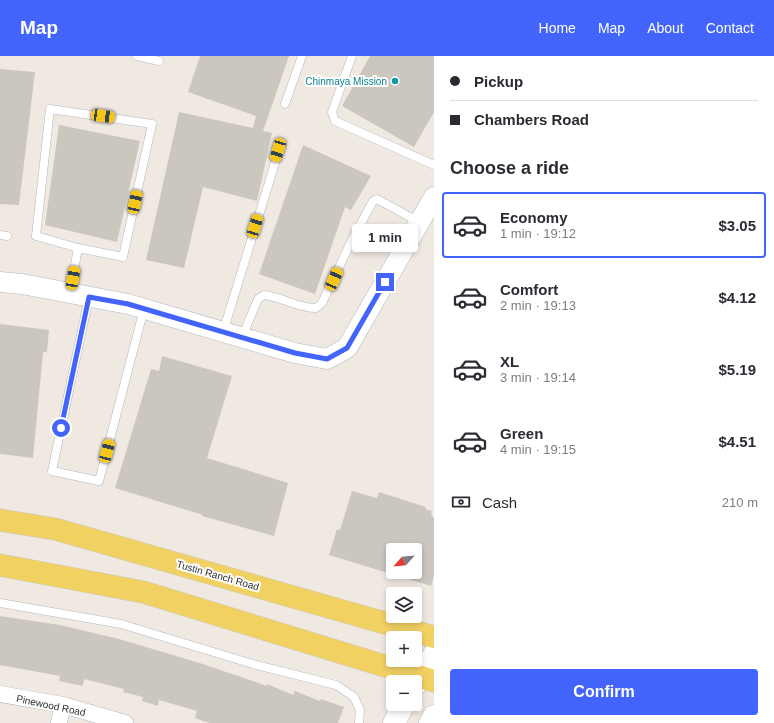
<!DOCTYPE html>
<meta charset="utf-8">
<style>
body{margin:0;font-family:Helvetica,sans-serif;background:#f7f7f7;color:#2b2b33;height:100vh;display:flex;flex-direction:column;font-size:15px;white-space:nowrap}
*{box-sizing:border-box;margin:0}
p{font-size:13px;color:#7c7c81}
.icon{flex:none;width:22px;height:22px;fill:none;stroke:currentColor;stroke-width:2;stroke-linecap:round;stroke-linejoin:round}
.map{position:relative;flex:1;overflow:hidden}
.panel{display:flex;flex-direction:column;background:#fff;width:340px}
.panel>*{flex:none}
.guide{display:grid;align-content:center;height:88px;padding:0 16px;background:#fff}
.needle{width:26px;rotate:243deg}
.buttons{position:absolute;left:386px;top:487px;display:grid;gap:8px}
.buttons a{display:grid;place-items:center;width:36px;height:36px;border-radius:4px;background:#fff;box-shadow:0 2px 6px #0003;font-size:20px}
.end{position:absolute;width:18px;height:18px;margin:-9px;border:5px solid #4264fb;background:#fff;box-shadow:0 0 0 2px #fff}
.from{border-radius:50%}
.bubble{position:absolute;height:28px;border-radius:4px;background:#fff;box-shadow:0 2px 6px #0003;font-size:13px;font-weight:700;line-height:28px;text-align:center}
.car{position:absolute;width:12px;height:24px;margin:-12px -6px;border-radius:5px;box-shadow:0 0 3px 1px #0007;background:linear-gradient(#f5c518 24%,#345 0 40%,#f5c518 0 76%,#345 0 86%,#f5c518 0)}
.guide b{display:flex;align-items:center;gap:14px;height:38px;font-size:15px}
.guide b+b{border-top:1px solid #e1e1e2}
.guide i{width:10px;height:10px;background:#2b2b33}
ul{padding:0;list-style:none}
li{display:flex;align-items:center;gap:12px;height:66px;margin:0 8px 6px;padding:0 8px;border:2px solid transparent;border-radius:4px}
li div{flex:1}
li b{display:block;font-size:15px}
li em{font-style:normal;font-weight:700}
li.selected{border-color:#4264fb}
li>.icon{width:36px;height:36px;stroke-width:1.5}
h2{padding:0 16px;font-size:18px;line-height:48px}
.pay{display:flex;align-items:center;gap:10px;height:44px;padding:0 16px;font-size:15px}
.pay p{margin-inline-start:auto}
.primary-button{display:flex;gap:8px;margin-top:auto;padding:8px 16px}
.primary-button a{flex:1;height:46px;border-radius:4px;background:#4264fb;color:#fff;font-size:16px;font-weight:700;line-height:46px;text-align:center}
header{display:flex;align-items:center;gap:24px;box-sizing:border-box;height:56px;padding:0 20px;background:#4264fb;color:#fff}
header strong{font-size:19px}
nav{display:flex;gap:22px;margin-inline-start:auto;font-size:14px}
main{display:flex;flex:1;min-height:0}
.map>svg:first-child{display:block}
.building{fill:#cbc7bf;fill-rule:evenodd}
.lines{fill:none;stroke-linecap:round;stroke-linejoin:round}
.service-casing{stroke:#b4b7c1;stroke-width:9}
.minor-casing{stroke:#b4b7c1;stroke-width:17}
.tertiary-casing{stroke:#b4b7c1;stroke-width:21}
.secondary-casing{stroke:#b4b7c1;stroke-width:23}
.primary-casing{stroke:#c9c9c9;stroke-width:23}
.service{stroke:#fff;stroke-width:8}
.minor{stroke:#fff;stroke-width:16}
.tertiary{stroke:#fff;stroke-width:20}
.secondary{stroke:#fff;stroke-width:22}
.primary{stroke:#f2d163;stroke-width:22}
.route{stroke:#4264fb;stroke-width:5}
.culture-dot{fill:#0f9aa8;stroke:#fff;stroke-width:1.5}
.labels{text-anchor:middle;stroke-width:4;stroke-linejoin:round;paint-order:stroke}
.culture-label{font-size:10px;fill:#0d838f;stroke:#fff;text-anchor:end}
.street-label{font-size:10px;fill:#2e2e2e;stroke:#fff}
</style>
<header>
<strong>Map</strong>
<nav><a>Home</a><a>Map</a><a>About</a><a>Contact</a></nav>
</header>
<main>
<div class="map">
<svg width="434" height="667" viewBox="0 0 434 667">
<rect width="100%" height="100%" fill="#efe9e1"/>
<!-- building -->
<path class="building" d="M200,0h89l-26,75 9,2 -15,68 -54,-14 -19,81 -38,-8 33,-148 74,16 3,-12 -68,-24z
M370,0h64v56l-20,35 -72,-41z
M0,13l35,3 -16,133 -19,-1z
M59,69l81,16 -23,101 -72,-17z
M303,89l68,31 -20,34 -6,-3 -30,87 -56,-20z
M0,268l49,6 -2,22h-4l-10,106 -33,-4z
M162,300l70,20 -25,82 81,25 -14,53 -72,-20 1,-1 -88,-27 36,-119 8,2z
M352,435l25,7 2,-6 47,15 -1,2 7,2 -1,5 3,1v59l-3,10 -102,-31 8,-26 3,1zM393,494h22v22h-22z
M0,560l60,9 59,14 84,25 64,22v-2l26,11 2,-4 25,10 1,-2 23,8 -6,16h-129l-14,-5 2,-7 -38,-11 -1,6 -16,-5 1,-4 -20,-5 1,-3 -40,-10 -1,7 -24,-5 1,-5 -60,-11z"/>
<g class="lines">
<!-- service casing -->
<g class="service-casing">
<path id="service" d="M137,0l22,5
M352,0l-20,56 3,9 99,44
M285,48l17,-48
M0,179l7,1
M70,236l8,-44 45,9 29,-133 -102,-15 -14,127 42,12
M89,241l-37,174 47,10 45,-172
M223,276l56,-182
M242,281l16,-38 6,-4c18,2 34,13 52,13l6,-5 29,-61 22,-41 4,-2 42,23
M0,547l121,21 132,40 83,21 18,12 6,13 -1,13"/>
</g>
<!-- minor casing -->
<g class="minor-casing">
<path id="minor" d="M0,638l63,11 62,18
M59,667l4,-18"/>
</g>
<!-- tertiary casing -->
<g class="tertiary-casing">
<path id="tertiary" d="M0,226l22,2 106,20 167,49 32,6 20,-11 87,-151"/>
</g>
<!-- secondary casing -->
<g class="secondary-casing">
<path id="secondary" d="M415,629l19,-31
M394,667l10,-19
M430,667l4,-7"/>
</g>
<!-- primary casing -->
<g class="primary-casing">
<path id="primary" d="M0,464l55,9 379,108
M0,509l143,27 291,89"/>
</g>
<!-- service -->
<use href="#service" class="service"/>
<!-- minor -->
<use href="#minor" class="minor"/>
<!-- tertiary -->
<use href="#tertiary" class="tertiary"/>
<!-- secondary -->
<use href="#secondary" class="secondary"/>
<!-- primary -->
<use href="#primary" class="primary"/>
</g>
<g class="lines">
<!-- route -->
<path class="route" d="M61,372l28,-131 39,7 167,49 32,6 20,-11 38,-66"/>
</g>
<!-- markers -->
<circle class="culture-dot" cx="395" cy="25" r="4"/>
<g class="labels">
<!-- culture labels -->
<g class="culture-label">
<text x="387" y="29">Chinmaya Mission</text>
</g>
<!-- street labels -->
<g class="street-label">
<text transform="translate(218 519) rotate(16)" y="4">Tustin Ranch Road</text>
<text transform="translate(51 649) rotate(12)" y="4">Pinewood Road</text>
</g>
</g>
</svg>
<div class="buttons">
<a><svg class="needle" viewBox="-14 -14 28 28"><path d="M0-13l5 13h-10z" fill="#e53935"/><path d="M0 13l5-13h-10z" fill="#7c7c81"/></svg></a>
<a><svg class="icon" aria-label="layers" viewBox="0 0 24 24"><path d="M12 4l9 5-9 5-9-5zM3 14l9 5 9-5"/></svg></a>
<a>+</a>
<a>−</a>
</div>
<i class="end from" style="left:61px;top:372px"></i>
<i class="end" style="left:385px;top:226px"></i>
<div class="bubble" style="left:352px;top:168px;width:66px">1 min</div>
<i class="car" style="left:103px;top:60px;rotate:98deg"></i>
<i class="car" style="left:278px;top:94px;rotate:197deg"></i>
<i class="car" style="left:135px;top:146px;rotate:12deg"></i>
<i class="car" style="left:255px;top:170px;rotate:17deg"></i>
<i class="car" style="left:73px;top:222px;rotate:10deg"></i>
<i class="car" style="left:334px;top:223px;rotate:24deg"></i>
<i class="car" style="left:107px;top:395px;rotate:15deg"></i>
</div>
<section class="panel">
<div class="guide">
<b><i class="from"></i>Pickup</b>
<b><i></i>Chambers Road</b>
</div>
<h2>Choose a ride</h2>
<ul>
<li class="selected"><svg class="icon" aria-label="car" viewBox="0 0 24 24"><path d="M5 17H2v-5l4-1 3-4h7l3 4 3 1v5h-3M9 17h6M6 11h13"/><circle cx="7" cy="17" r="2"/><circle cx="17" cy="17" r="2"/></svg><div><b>Economy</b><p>1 min · 19:12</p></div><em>$3.05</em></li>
<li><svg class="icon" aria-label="car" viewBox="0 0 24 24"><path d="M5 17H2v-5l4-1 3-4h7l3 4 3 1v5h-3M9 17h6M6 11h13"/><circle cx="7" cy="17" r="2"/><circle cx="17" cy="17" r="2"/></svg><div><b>Comfort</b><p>2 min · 19:13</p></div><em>$4.12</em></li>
<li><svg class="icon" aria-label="car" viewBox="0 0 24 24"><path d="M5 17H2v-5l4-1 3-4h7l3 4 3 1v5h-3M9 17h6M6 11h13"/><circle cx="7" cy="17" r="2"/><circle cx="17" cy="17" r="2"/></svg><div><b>XL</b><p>3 min · 19:14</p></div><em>$5.19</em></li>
<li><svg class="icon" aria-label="car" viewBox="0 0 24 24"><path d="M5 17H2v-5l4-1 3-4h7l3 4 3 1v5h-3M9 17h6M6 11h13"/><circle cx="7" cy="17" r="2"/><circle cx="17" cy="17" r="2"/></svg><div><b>Green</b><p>4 min · 19:15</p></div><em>$4.51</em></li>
</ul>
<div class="pay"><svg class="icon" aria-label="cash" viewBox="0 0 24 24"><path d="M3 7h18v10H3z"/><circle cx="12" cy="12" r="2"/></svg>Cash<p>210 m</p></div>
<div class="primary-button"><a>Confirm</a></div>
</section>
</main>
